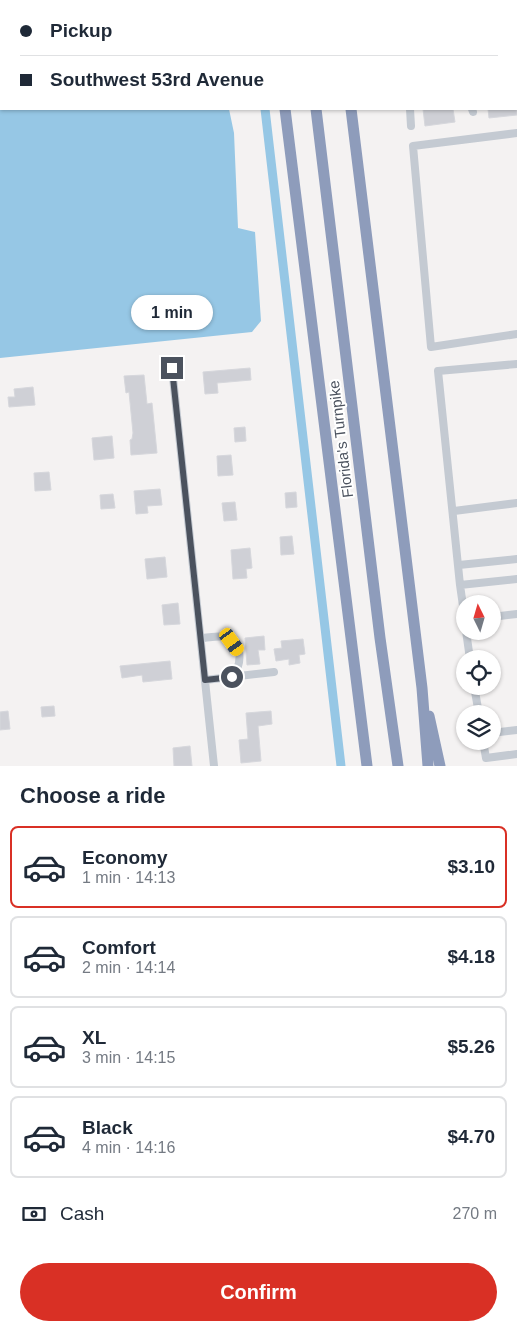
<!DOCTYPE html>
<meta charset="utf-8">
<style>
body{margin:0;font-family:Helvetica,sans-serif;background:#f2f2f3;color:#1f2937;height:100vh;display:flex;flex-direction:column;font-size:19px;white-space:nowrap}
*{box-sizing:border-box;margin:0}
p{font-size:16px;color:#747a83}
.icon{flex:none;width:28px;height:28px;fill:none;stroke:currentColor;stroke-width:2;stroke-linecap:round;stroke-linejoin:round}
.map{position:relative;height:766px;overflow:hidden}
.panel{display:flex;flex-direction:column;background:#fff;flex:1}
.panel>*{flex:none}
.hud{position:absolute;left:0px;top:0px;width:518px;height:110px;box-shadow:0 1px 4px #0004;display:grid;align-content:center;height:110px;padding:0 20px;background:#fff}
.needle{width:32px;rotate:355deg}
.tools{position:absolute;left:456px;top:595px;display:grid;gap:10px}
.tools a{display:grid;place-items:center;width:45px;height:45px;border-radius:50%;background:#fff;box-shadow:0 1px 4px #0004;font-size:25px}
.end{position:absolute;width:22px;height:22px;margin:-11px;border:6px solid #4b525e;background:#fff;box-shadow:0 0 0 2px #fff}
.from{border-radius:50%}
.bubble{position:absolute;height:35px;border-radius:18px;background:#fff;box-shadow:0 1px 4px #0004;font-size:16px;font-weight:700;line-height:35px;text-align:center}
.car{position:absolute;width:15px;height:30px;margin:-15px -8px;border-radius:6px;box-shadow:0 0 4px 1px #0007;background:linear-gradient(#f5c518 24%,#345 0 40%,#f5c518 0 76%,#345 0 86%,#f5c518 0)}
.hud b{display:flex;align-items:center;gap:18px;height:48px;font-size:19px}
.hud b+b{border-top:1px solid #e0e1e3}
.hud i{width:12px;height:12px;background:#1f2937}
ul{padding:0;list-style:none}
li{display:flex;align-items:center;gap:15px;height:82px;margin:0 10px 8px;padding:0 10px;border:2px solid #e0e1e3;border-radius:8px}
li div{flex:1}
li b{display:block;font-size:19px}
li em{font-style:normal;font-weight:700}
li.active{border-color:#d93025}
li>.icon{width:45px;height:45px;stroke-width:1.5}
h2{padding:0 20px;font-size:22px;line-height:60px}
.pay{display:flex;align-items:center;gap:12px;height:55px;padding:0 20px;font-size:19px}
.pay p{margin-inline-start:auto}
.cta{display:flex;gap:10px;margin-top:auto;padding:10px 20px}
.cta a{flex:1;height:58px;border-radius:30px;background:#d93025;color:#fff;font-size:20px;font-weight:700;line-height:58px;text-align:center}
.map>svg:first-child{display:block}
.water{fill:#96c7e5}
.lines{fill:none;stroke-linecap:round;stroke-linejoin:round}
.canal{stroke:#96c7e5;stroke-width:9}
.building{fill:#cfd0d6;stroke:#d6d7dc}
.minor{stroke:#c4cad2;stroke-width:8}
.highway{stroke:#8e9cbb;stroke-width:11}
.route{stroke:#4b525e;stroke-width:6}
.labels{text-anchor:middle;stroke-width:4;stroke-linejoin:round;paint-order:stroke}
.street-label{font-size:15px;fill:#4b525e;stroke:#fff}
</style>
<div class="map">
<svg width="517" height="766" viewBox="0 0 517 766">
<rect width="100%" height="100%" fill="#f4f2f2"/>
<!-- water -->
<path class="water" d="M0,0h209l-208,1v108h228l5,24 4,95 17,4 6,89 -9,11 -252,26z"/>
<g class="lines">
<!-- canal -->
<path class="canal" d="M252,0l1,1
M265,109l76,657"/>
</g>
<!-- building -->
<path class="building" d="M423,109h30l2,13 -30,4z
M488,109h29v6l-28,3z
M250,368l1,12 -34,3 1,10 -13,1 -2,-22z
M144,375l3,29 5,-1 5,50 -26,2 -1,-15 2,-1 1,-6 -4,-41 -3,1 -2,-17z
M33,387l2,18 -26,2 -1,-10h7l-1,-8z
M245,427l1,14 -11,1 -1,-14z
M112,436l2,22 -20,2 -2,-22z
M231,455l2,20 -15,1 -1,-20z
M49,472l2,18 -16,1 -1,-18z
M160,489l2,16 -15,1 1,7 -12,1 -2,-23z
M296,492l1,15 -11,1 -1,-15z
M113,494l2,14 -14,1 -1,-14z
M235,502l2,18 -13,1 -2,-18z
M292,536l2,18 -13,1 -1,-18z
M250,548l2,20 -6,1 1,9 -14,1 -2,-29z
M165,557l2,20 -20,2 -2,-20z
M178,603l2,21 -16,1 -2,-20z
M264,636l1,14h-7l2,14 -13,1 -2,-27z
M303,639l2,15 -6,1 1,8 -11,2v-6l-13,2 -2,-12 8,-1 -1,-7z
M170,661l2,18 -29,3 -1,-7 -20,3 -2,-12z
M54,706l1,10 -13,1 -1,-10z
M8,711l2,18 -10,1v-18z
M271,711l1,13 -14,2 3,35 -20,2 -2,-23 9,-1 -2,-26z
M190,746l2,20h-18l-1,-18z"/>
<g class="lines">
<!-- minor -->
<path class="minor" d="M397,0v1
M458,0v1
M410,109l1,17
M472,109l1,3
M517,133l-104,13 18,201 86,-13
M172,368l42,398
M454,511l63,-8
M459,565l58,-6
M460,585l-22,-214 79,-7
M492,617l25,-3
M465,620l-5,-35 57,-6
M466,631l4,28
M201,638c7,0 17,-3 24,-1 19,6 17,28 7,40
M205,680l69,-8
M474,686l5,28
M492,733l25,-3
M483,741l3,17 31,-4"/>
<!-- highway -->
<path class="highway" d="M271,0v1
M302,0l1,1
M337,0l1,1
M285,109l82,657
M316,109l64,529 18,128
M351,109l71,579 6,78
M429,716l11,50"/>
</g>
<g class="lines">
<!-- route -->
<path class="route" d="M172,368l33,312 27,-3"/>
</g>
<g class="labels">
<!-- street labels -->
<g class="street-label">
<text transform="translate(341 439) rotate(-97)" y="5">Florida's Turnpike</text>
</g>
</g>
</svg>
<div class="tools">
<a><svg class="needle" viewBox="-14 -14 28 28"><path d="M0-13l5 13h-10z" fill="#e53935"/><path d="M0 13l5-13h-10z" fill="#747a83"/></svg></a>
<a><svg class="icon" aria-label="locate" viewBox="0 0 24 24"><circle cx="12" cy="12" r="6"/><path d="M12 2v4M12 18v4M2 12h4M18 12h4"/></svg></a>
<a><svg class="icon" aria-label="layers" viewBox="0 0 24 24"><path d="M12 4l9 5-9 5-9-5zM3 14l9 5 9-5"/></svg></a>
</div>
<i class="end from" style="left:232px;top:677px"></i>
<i class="end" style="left:172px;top:368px"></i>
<div class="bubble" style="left:131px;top:295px;width:82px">1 min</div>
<i class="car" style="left:232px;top:642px;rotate:144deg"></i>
<div class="hud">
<b><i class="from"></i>Pickup</b>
<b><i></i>Southwest 53rd Avenue</b>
</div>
</div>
<section class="panel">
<h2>Choose a ride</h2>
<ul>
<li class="active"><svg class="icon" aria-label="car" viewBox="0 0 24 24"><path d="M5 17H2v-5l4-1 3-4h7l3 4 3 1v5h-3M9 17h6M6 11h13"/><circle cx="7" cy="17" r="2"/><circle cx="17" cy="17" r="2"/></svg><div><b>Economy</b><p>1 min · 14:13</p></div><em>$3.10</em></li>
<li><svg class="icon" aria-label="car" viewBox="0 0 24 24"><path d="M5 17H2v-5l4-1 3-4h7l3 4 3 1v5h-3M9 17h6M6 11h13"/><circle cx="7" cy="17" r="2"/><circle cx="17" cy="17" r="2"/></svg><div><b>Comfort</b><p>2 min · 14:14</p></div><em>$4.18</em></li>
<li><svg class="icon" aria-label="car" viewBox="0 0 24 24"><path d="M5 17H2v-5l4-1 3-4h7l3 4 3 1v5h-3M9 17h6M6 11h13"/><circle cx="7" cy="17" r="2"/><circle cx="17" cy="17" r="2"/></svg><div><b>XL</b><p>3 min · 14:15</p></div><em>$5.26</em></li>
<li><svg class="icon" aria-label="car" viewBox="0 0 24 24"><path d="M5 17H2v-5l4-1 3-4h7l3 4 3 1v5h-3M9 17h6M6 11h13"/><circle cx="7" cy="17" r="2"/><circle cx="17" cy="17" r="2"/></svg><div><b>Black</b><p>4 min · 14:16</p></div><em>$4.70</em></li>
</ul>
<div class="pay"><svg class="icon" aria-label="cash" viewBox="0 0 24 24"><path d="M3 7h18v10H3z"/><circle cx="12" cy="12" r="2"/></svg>Cash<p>270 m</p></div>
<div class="cta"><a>Confirm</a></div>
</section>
